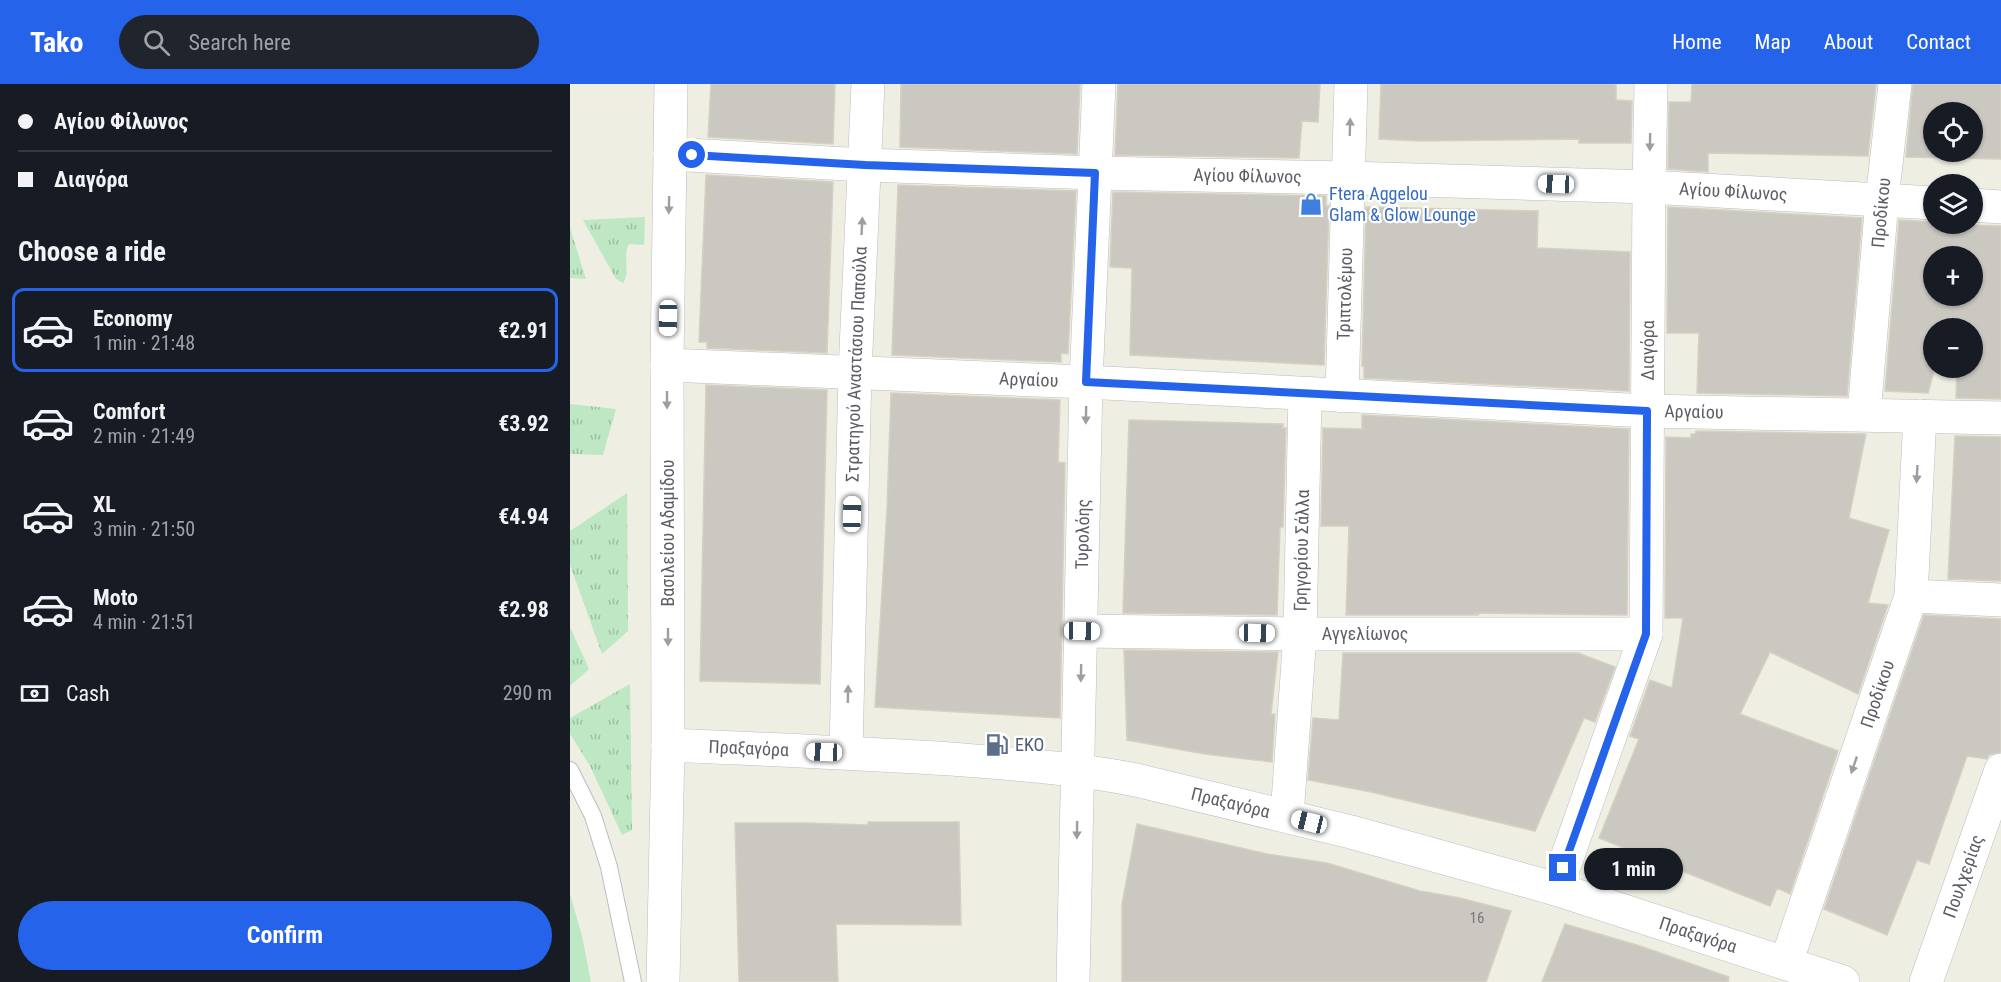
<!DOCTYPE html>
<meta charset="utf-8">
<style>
body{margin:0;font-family:"Roboto Condensed",sans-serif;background:#20242c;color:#f1f3f6;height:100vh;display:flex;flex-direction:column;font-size:22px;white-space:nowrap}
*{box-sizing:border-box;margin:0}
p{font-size:20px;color:#9ea1a6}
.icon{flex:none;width:33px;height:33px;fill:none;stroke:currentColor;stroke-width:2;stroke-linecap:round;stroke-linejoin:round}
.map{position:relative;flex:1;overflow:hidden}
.side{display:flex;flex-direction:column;background:#171b24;width:570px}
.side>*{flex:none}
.hud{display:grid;align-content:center;height:132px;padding:0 18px;background:#171b24}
.fabs{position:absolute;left:1353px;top:18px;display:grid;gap:12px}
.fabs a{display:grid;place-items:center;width:60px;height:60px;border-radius:50%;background:#171b24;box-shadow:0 2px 4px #0004;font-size:30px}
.end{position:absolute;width:27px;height:27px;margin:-14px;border:8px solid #2563eb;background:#fff;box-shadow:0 0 0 3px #fff}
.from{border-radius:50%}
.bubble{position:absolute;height:42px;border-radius:21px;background:#171b24;box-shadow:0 2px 4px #0004;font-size:20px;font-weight:700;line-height:42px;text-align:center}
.car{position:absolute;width:18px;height:36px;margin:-18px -9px;border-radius:8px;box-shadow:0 0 4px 2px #0007;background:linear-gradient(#fff 24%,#345 0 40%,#fff 0 76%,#345 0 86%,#fff 0)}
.hud b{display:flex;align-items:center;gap:21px;height:57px;font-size:22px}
.hud b+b{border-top:2px solid #363941}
.hud i{width:15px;height:15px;background:#f1f3f6}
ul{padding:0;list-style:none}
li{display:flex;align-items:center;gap:18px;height:84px;margin:0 12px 9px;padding:0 6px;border:3px solid transparent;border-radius:12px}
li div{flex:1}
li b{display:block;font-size:22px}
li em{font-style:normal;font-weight:700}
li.on{border-color:#2563eb}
li>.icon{width:54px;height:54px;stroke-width:1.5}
h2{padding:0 18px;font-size:27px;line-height:72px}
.pay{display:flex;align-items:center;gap:15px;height:66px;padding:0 18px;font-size:22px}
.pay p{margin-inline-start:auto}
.primary-button{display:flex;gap:12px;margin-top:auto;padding:12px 18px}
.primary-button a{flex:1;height:69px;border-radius:36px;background:#2563eb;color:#fff;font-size:24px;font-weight:700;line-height:69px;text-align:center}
header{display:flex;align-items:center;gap:36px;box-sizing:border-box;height:84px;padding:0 30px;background:#2563eb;color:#fff}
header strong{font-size:28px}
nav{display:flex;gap:33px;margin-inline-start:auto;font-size:21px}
.search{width:420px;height:54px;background:#20242c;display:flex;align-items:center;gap:15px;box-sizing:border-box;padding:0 21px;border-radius:33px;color:#9ea1a6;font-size:22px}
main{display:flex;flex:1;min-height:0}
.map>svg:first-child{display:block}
.grass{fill:url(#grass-tufts)}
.garden{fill:#bde8c3}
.building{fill:#cac8c0;stroke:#d4d1c1;stroke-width:1.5;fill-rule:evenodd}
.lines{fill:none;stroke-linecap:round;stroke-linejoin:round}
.lane-casing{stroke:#bbbcc3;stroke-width:18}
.street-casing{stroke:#bbbcc3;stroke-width:34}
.secondary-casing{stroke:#bbbec5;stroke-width:34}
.lane{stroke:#fff;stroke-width:16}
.street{stroke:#fff;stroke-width:33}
.secondary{stroke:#fff;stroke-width:33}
.oneway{fill:#9d9ea3}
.route{stroke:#2563eb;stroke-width:8}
.labels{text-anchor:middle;stroke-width:4.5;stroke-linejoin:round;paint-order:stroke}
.number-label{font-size:15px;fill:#77787c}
.street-label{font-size:18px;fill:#5b5e65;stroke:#fff}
.shop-label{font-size:18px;fill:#366cbe;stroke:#fff;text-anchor:start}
.service-label{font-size:18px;fill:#4e5e75;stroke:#fff;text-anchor:start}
</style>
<header>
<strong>Tako</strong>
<div class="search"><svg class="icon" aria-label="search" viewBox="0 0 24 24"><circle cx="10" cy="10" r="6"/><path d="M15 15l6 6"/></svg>Search here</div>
<nav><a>Home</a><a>Map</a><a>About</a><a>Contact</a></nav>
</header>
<main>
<section class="side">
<div class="hud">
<b><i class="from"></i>Αγίου Φίλωνος</b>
<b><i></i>Διαγόρα</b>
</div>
<h2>Choose a ride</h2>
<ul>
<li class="on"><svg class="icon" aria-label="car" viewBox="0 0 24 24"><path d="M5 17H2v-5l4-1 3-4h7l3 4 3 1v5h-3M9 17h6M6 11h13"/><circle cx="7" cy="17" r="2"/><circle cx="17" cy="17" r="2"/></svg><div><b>Economy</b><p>1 min · 21:48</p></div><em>€2.91</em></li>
<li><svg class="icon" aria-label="car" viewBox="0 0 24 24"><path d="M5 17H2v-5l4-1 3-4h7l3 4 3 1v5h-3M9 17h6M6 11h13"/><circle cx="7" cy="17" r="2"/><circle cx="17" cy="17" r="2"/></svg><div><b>Comfort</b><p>2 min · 21:49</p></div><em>€3.92</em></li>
<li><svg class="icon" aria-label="car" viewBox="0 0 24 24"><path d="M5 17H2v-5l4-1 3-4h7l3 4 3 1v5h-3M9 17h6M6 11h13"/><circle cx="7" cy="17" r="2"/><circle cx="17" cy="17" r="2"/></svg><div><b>XL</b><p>3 min · 21:50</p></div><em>€4.94</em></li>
<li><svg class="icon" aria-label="car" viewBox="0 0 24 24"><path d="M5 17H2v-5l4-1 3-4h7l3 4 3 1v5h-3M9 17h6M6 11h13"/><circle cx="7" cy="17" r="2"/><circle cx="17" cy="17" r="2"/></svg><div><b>Moto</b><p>4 min · 21:51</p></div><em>€2.98</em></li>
</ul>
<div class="pay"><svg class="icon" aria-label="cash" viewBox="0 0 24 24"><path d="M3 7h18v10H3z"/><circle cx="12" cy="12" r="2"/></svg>Cash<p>290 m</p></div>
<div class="primary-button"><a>Confirm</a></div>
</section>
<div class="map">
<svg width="1431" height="898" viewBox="0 0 1431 898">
<defs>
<pattern id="grass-tufts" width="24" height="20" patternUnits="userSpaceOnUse" patternTransform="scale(1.5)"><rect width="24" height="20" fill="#bde8c3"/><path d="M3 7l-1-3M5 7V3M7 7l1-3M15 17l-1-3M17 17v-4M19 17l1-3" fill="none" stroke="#9dbfa2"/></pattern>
</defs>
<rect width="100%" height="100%" fill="#efeee3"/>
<!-- grass -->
<path class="grass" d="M75,133l-1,28 -15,-1c-7,12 2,28 -6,39l-7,-4 -33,-59z
M0,144l16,51 -16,-1z
M0,320l46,5 -13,46 -33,-1z
M57,409l1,138 -26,23 -32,-89v-34z
M0,543l19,42 -19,17z
M60,600l2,146 -10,5 -32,-69 -20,-32v-16z"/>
<!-- garden -->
<path class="garden" d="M0,810l12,42 9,46h-21z"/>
<!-- building -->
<path class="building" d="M141,0h124l-2,60 -125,-7z
M331,0h179l-3,70 -177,-7z
M548,0h202l-2,38 -16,-1 -3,37 -184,-3z
M811,0h235v16l16,1 -1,42h-52v-4l-160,2 -40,-2z
M1122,0h184l-8,72 -160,-3v19l-40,-3 1,-67h22z
M1343,0h88v75l-95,-2zM1364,28h38v40h-38z
M136,91l127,7 -6,171 -120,-5v-6h-8z
M328,101l178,6 -8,163 -7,-1v9l-169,-7z
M543,108l213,4v10h3l-5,159 -194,-10 2,-87 -22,-1z
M796,123l172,4 -1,37 93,4 -1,139 -265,-13v-11l-2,-1z
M1098,123l194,11 -15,178 -150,-3 2,-60h-32z
M1329,136l35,2v2l67,2v173l-45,-1 1,-30h15v-40h-13v-9l-9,-2 -4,11h-12v40h1l-7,25 -43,-2zM1364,172h38v40h-38z
M136,301l121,5 -7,294 -120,-3z
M321,309l169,7 -2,62 7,1 -5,255 -185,-11 12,-198z
M792,331l267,14 -2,186 -153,-2 5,2h-133l3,-89h-28l2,-98 39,1z
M559,336l154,4v4h3l-3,99h-3l-3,88 -154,-2z
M1126,347l170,3 -17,84 40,12 -21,73 20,2 -30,89 -88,-42 -30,62 98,37 -48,143 -13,-6 -7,18 -171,-68 40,-99 -9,-3 20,-56 22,8 11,-70h-18l1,-181 25,1v-4h5z
M1385,352l46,1v144l-53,-2z
M1354,531l77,4v133l-12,3 -2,4 -20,-3 -38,108 -12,-4 -30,75 -63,-26z
M554,566l154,2 -7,62h4l-3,48 -67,-8 -78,-14z
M773,569h235l37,14 -20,55 -11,-4 -49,113 -164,-39 -63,-12 5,-62 26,2z
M298,738h91l2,103 -125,-1 2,58h-99l-4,-159h71l62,2z
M567,740l130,30 60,9 93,28 40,7 51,13 -25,71h-364v-78z
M995,840l75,22 89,31 -1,5h-186z"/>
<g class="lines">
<!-- lane casing -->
<g class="lane-casing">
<path id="lane" d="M0,686l23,46 16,51 24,115"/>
</g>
<!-- street casing -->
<g class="street-casing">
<g id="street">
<path id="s1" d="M100,70l195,11 230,8 253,5 301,9 285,16"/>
<path d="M1402,121l29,2"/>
<path id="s2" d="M97,281l419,17 561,29 354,7"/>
<path id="s3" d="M772,312l9,-312"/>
<path id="s4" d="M1294,330l18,-214 13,-116"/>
<path d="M1341,512l90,4"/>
<path id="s5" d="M511,547l219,3h346"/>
<path d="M98,661l-1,-380 4,-281"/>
<path id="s6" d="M276,668l9,-380 13,-288"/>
<path id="s7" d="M717,732l13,-182 5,-240"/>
<path id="s8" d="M1216,879l125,-367 9,-180"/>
<path id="s9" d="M503,898l13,-600 13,-298"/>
<path id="s10" d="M1356,898l75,-212"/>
</g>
</g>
<!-- secondary casing -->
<g class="secondary-casing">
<g id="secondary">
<path id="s11" d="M986,805l90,-255 3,-447 2,-103"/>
<path id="s12" d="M93,898l5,-237c94,4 189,8 283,14 62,5 124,9 185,21l215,52 205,57 287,93"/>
</g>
</g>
<!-- lane -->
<use href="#lane" class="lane"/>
<!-- street -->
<use href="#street" class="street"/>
<!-- secondary -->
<use href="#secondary" class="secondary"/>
</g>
<!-- one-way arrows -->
<defs><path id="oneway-solid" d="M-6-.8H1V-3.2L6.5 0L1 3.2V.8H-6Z" transform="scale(1.5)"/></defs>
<g class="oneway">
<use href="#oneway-solid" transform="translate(780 43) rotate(-88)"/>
<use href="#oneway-solid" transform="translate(1080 58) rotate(91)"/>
<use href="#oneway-solid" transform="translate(99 121) rotate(91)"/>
<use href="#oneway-solid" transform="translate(292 142) rotate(-87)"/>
<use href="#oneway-solid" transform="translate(97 316) rotate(90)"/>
<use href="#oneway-solid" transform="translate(516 331) rotate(91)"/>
<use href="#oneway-solid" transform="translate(1347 390) rotate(93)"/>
<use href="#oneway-solid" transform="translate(98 553) rotate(90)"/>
<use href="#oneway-solid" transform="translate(511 589) rotate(91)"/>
<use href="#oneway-solid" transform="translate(278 610) rotate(-89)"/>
<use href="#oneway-solid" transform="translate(1284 681) rotate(109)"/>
<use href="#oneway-solid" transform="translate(507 746) rotate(91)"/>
</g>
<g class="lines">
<!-- route -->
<path class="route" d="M122,71l173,10 230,8 -9,209 561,29 -1,223 -83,234"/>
</g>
<!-- icons -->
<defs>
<g id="shop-bare" transform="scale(1.8)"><path d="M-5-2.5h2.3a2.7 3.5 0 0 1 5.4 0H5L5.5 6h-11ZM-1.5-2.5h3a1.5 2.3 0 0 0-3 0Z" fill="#3f7fe0" stroke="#fff" stroke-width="2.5" paint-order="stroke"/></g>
<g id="fuel-bare" transform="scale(1.8)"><path d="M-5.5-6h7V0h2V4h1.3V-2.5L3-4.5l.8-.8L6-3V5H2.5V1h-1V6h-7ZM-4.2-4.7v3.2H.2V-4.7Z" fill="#5c6f8a" stroke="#fff" stroke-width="2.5" paint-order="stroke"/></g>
</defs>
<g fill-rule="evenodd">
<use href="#shop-bare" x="741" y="120"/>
<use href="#fuel-bare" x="427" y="661"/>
</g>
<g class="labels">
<!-- number labels -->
<g class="number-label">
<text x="907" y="839">16</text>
</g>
<!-- street labels -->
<g class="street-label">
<text dy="6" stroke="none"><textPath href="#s1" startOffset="578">Αγίου Φίλωνος</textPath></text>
<text dy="6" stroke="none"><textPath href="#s1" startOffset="1064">Αγίου Φίλωνος</textPath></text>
<text dy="6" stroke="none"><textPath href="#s4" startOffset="202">Προδίκου</textPath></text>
<text dy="6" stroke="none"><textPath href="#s3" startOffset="102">Τριπτολέμου</textPath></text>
<text dy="6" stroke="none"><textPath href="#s11" startOffset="554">Διαγόρα</textPath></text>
<text dy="6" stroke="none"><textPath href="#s6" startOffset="388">Στρατηγού Αναστάσιου Παπούλα</textPath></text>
<text dy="6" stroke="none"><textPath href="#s2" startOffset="362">Αργαίου</textPath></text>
<text dy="6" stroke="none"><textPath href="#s2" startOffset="1028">Αργαίου</textPath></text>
<text transform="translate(98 449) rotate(-90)" y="6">Βασιλείου Αδαμίδου</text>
<text dy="6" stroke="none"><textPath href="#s9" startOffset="448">Τυρολόης</textPath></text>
<text dy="6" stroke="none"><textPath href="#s7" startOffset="266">Γρηγορίου Σάλλα</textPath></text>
<text dy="6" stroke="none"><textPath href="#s5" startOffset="284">Αγγελίωνος</textPath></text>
<text dy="6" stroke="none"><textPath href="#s8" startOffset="284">Προδίκου</textPath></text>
<text dy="6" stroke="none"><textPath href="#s12" startOffset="318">Πραξαγόρα</textPath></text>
<text dy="6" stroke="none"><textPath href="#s12" startOffset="804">Πραξαγόρα</textPath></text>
<text dy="6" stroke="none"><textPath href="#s10" startOffset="112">Πουλχερίας</textPath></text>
<text dy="6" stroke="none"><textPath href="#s12" startOffset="1290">Πραξαγόρα</textPath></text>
</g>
<!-- shop labels -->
<g class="shop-label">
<text x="759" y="116">Ftera Aggelou<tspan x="759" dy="21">Glam &amp; Glow Lounge</tspan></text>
</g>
<!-- service labels -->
<g class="service-label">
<text x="445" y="667">EKO</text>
</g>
</g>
</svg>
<div class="fabs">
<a><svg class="icon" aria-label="locate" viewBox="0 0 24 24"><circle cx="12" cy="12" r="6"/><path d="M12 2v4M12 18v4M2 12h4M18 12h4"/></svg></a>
<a><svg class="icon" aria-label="layers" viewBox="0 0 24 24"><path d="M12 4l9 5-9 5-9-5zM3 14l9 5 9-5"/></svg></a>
<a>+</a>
<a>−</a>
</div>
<i class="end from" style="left:122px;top:71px"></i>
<i class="end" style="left:993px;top:784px"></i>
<div class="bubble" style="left:1014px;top:764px;width:99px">1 min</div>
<i class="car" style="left:986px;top:100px;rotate:272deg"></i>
<i class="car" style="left:98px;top:234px;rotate:181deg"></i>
<i class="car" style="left:282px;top:430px;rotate:1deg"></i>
<i class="car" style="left:512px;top:547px;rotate:91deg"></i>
<i class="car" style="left:687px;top:549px;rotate:91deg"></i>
<i class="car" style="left:254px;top:668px;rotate:272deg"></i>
<i class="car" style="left:739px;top:738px;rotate:284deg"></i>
</div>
</main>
